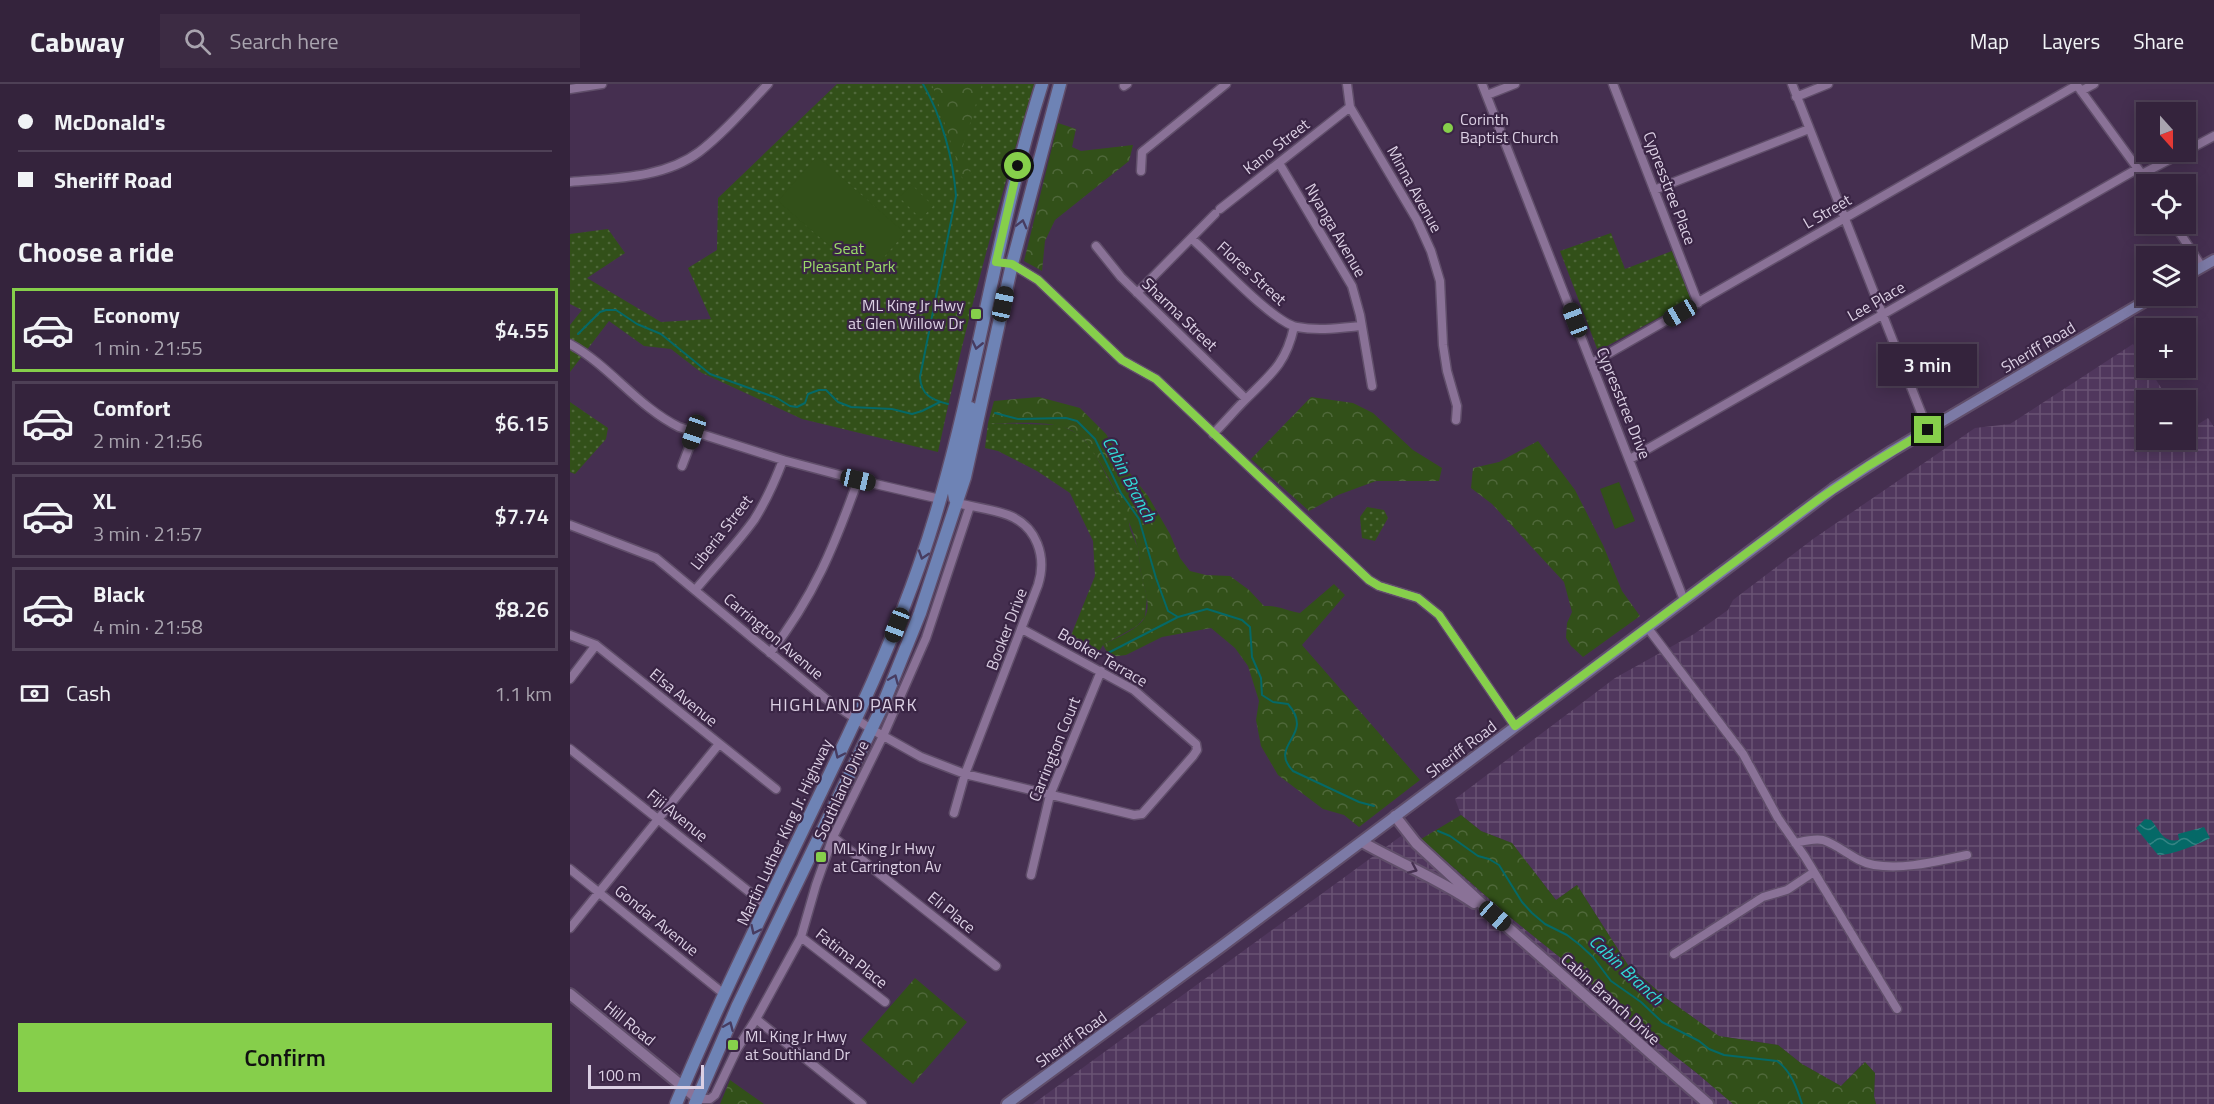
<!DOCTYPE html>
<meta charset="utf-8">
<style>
body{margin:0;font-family:"Titillium Web",sans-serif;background:#3c2b43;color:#f1f3f6;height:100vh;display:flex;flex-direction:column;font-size:22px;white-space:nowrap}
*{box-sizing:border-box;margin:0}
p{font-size:20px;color:#a9a4af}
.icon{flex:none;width:33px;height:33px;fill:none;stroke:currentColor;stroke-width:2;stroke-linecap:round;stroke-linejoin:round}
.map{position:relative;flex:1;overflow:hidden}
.panel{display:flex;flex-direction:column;background:#34233c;width:570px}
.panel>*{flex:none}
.guide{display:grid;align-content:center;height:132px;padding:0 18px;background:#34233c}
.needle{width:39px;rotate:159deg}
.controls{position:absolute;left:1566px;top:18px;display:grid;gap:12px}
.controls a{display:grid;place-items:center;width:60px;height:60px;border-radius:0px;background:#34233c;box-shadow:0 3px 15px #0003,0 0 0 2px #4e4056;font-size:30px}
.scale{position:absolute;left:18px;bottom:15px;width:116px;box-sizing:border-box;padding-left:6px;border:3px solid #dcd0e4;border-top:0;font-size:16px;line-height:21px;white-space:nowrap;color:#dcd0e4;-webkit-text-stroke:4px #3a2545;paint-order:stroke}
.end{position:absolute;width:27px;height:27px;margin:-14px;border:8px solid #86cf4b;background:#111;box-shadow:0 0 0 3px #111}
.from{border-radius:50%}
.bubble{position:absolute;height:42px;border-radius:0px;background:#34233c;box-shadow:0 3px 15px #0003,0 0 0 2px #4e4056;font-size:20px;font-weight:600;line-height:42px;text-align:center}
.car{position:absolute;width:18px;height:36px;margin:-18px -9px;border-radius:8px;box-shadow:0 0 4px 2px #0007;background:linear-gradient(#222 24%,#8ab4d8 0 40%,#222 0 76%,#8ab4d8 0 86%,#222 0)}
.guide b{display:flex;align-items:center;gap:21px;height:57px;font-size:22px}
.guide b+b{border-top:2px solid #4e4056}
.guide i{width:15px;height:15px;background:#f1f3f6}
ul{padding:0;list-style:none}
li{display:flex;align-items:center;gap:18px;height:84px;margin:0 12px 9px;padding:0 6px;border:3px solid #4e4056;border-radius:0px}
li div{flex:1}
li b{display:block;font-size:22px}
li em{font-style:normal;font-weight:600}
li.selected{border-color:#86cf4b}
li>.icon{width:54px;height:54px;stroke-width:1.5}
h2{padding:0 18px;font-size:27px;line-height:72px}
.pay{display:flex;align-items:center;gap:15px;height:66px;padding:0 18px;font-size:22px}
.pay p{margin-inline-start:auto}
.action{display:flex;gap:12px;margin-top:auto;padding:12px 18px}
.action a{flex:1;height:69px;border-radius:0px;background:#86cf4b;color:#111;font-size:24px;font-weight:600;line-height:69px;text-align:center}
header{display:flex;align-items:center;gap:36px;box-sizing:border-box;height:84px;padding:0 30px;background:#34233c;border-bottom:2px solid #4e4056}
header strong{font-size:28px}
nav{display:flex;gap:33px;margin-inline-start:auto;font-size:21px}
.search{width:420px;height:54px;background:#3c2b43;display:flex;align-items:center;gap:15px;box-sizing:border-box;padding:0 21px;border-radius:0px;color:#a9a4af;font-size:22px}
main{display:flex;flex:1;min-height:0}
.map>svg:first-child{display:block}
.industrial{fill:url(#industrial-grid)}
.grass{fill:url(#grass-dots)}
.forest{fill:url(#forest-crowns)}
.garden{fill:#325019}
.water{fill:url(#water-waves)}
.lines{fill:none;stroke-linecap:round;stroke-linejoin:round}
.stream{stroke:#056967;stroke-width:2}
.minor-casing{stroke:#604e6a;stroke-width:11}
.tertiary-casing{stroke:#604e6a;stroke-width:14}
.secondary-casing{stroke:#604e6a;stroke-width:14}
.primary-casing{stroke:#604e6a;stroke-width:15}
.minor{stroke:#8a7297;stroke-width:8}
.tertiary{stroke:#8a7297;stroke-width:10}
.secondary{stroke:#7c7aa6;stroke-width:10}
.primary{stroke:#6e83b5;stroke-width:12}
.oneway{stroke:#473c61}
.oneway2{stroke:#463151}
.route{stroke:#86cf4b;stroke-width:8}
.poi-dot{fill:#86cf4b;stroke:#3a2545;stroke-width:2}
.labels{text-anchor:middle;stroke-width:4.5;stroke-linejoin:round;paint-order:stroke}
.poi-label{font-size:16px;fill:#dcd0e4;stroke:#3a2545;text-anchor:start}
.street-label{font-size:16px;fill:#dcd0e4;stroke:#3a2545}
.park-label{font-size:16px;fill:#9adc69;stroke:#3a2545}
.water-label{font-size:18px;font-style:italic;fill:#31dad7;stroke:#3a2545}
.neighbourhood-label{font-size:18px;letter-spacing:1.5px;fill:#dcd0e4;stroke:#3a2545}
</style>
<header>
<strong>Cabway</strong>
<div class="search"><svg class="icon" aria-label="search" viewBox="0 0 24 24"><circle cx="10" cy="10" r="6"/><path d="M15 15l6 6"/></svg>Search here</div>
<nav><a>Map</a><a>Layers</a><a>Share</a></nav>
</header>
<main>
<section class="panel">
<div class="guide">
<b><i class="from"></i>McDonald's</b>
<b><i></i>Sheriff Road</b>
</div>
<h2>Choose a ride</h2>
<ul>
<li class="selected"><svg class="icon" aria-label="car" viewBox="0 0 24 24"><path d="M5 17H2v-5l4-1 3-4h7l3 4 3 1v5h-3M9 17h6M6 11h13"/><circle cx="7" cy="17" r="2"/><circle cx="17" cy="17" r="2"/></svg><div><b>Economy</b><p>1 min · 21:55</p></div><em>$4.55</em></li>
<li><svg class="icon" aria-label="car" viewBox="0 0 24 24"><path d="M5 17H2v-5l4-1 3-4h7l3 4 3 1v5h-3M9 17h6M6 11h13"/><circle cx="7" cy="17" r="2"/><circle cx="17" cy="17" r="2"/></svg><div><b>Comfort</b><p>2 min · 21:56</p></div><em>$6.15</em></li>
<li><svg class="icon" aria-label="car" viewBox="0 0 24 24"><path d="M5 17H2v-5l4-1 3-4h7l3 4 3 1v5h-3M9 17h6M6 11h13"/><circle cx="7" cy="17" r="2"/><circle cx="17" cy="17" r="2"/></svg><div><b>XL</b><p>3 min · 21:57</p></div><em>$7.74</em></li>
<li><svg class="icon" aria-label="car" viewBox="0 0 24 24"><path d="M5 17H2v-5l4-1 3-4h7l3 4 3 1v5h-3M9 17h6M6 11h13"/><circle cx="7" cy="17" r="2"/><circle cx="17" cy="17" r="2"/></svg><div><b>Black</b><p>4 min · 21:58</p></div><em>$8.26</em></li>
</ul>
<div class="pay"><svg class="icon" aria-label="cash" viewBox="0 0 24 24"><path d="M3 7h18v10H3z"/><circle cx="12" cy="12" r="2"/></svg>Cash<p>1.1 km</p></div>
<div class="action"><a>Confirm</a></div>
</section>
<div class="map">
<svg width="1644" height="1020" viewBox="0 0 1644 1020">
<defs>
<pattern id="industrial-grid" width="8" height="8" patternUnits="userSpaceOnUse" patternTransform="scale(1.5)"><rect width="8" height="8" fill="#50375d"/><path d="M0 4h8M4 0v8" fill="none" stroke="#695374"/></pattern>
<pattern id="grass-dots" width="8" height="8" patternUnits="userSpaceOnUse" patternTransform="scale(1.5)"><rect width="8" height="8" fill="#325019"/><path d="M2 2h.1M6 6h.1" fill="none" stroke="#4f683a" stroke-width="1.8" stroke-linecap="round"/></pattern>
<pattern id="forest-crowns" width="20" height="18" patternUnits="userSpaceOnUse" patternTransform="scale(1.5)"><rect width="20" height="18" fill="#325019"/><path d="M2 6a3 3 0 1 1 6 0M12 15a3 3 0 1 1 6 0" fill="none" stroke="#4f683a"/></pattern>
<pattern id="water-waves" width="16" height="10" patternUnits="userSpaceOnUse" patternTransform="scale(1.5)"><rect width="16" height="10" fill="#056967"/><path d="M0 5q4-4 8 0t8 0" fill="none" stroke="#358484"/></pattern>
</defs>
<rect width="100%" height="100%" fill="#452f50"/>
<!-- industrial -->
<path class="industrial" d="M1563,260l36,56h-23v40h40v-14l3,4 19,-12 6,9v677h-338l-2,-8 1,-23 -11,-11 -23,24 -39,-22 -24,-19 -59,-9 -53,-38 -38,-33 -51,-80 -21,15 -44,-57 -31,-12 -20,-16 -6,-16 160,-121 79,-44 34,-24 5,-10 80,-61 162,-111 35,-4z
M842,744l9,11 90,79 66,53 60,55 61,48 35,30h-700z"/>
<!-- grass -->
<path class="grass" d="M267,0h197c-36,122 -70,244 -96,368l-136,-33 -100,-46 -31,-24 -27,-3 -35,-25 -39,51v-47l12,-15 -12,-6v-70l38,-5 17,24 -38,25 74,44 50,-3 -23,-51 29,-18 1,-52z
M1041,149l14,36 47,-18 19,49 -93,51 -38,-100z
M0,318l38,26 -2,11 -31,35 -5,-2z
M418,339l71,2 20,9 14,16 35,66 2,13 8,19 3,25 6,24 -2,20 -8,9 -34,19 -8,13 -27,-15 27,-67 -2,-35 -23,-48 -33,-22 -39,-20 -13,-3z
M797,423l17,3 4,8 -13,23 -13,-3 -2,-21z"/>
<!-- forest -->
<path class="forest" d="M362,0h50l-21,69 2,8 9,14 -9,5z
M488,39l18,6 -4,18 9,4 52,-6 -4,16 -74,59 -10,21 -3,30 -18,-10z
M469,313l41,11 26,26 22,37 20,25 22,38 10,24 10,13 16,4 24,1 19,14 15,16c14,-1 23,5 36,7l34,-29 11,11 -43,50 118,135 -61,47 -15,-12 -21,-6 -45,-34 -17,-29 -5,-26 3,-19 -11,-35 -13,-18 -24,-20 -49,9 -36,18 -16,2 -7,-12c12,-7 35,-15 42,-28 7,-14 -2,-30 -4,-44 -2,-8 -1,-16 -3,-23 -4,-24 -41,-103 -60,-116 -23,-16 -63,-10 -90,-11l6,-22z
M741,313l42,6 20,10 40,37 29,18 -3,13h-63l-38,14 -29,16 -58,-52z
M968,357l37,49 28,55 19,46 18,25 -57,41 -12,-11 -5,-8 1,-15 5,-11 -8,-30 -72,-78 -21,-16 2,-20 26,-6z
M891,731l20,16 31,12 44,57 21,-15 51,80 38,33 53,38 59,9 24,19 39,22 24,-24 10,11 -1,23 2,8h-143l-35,-30 -61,-48 -60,-55 -66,-53 -90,-79z
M345,894l52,44 -54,62 -52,-44z
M160,996l34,24h-44z"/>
<!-- garden -->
<path class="garden" d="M247,72l88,77 -39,45 -88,-77z
M342,101l21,21 -12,13 -22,-22z
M1049,398l16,39 -20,8 -15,-40z"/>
<!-- water -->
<path class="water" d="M1575,735l6,1c9,10 11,23 28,20l-1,-6 26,-7 6,11c-10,6 -41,18 -52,17l-22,-27z"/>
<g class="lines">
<!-- stream -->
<path class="stream" d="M353,0c19,33 30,74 33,112l-36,181c1,18 12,23 28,27
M8,250l22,-22 6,-2h10l21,14 24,10 49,40 67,24 13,8 7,1 8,-4 3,-9 11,-4h7l12,12 13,5 41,2 20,5 10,-3 18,-9
M425,329l23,6 48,-1 11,3 18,18 26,54 18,26 17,59 12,33 10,6 29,-8 35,11 8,7 2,30 9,21 1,17 11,7 15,2c28,32 -21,40 5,67l66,31 15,4
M536,570l72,-37
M868,747l12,5 28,20 11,3 10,6 23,37 10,11 13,11 22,11 13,10 13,12 18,24 30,21 21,20 37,19 10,8 15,6 53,6c14,10 20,27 25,43"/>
<!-- minor casing -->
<g class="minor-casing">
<path id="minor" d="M777,0l3,23 67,113 14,31 9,30 3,64 4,26 10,35 -1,14
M912,0l202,516
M1043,0l85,219
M1222,0l136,346
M1506,0l73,100
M554,2l3,-2
M0,5l32,-5
M1511,7l13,-7
M917,11l28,-11
M1226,13l32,-13
M1616,67l28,-15
M709,79l73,123 8,29 12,71
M571,87l1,-19 84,-68
M1572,90l42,-22
M0,98c42,-4 93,-3 129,-30 25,-19 47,-45 69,-68
M1084,106l155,-61
M650,125l130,-102
M1604,140l28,43
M622,155c21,18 81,84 105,88 21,4 43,1 64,-1
M526,162l25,31 125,122
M426,178l16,2 26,16 84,80 34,19 213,201 10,6 39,12 21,17 76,111
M567,209l78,-79
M0,260c40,22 68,63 109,83l104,33 75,20 82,19
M1022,279l485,-278
M643,350c11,-11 21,-23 32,-34 25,-25 41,-36 49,-73
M1060,375l507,-290
M112,382l13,-34
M0,441l86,33 170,141 45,30 50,28 44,17 169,41 8,-1 51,-58 4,-6 -1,-6 -62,-54 -112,-61
M126,505c19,-23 40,-44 58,-69 12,-19 21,-39 29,-60
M1077,543l96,127 35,64 27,39 92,152
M0,551l26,10 180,144
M200,569c44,-57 64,-106 88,-173
M0,595l26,-34
M0,665l197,157
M384,729l11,-39 73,-189c9,-28 -1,-59 -30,-70 -16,-6 -34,-8 -51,-12
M263,753l163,129
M1225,759c9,-2 19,-5 28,-3 18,6 32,22 51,25 31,5 63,-4 93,-10
M0,785l154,125
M461,791l19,-80 51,-124
M0,844l149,-184
M231,853l84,65
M1104,870l89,-57 24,-7 27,-18
M186,935l106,85
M128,1015h12l5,-4 22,-46 19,-30 45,-82 15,-52 17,-48 50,-101 43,-98 44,-132"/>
</g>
<!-- tertiary casing -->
<g class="tertiary-casing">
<path id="tertiary" d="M825,732l21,27 79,73 213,188
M792,758c37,21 77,37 112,61
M0,910l128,105"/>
</g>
<!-- secondary casing -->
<g class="secondary-casing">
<path id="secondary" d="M1616,192l28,-16
M437,1020l215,-158 611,-457 59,-38 262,-155"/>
</g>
<!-- primary casing -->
<g class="primary-casing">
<path id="primary" d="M385,415l-2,-11 18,-80
M106,1020c47,-114 104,-225 157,-337 32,-66 62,-132 86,-201 55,-157 73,-324 123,-482
M125,1020l43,-99 144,-298 38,-94 45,-136 47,-213 48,-180"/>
</g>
<!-- minor -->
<use href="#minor" class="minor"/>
<!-- tertiary -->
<use href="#tertiary" class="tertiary"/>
<!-- secondary -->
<use href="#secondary" class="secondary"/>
<!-- primary -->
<use href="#primary" class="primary"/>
</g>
<!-- one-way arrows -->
<defs><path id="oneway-chevron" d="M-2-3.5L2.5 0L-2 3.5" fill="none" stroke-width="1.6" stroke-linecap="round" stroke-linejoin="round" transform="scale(1.5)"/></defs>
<g class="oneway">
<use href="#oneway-chevron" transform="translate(452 140) rotate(-76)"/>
<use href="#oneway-chevron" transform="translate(407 261) rotate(103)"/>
<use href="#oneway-chevron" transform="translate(353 471) rotate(108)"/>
<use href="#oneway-chevron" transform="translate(324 595) rotate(-67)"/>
<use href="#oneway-chevron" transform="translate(269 670) rotate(115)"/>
<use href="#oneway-chevron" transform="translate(185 846) rotate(115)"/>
<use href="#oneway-chevron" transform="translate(159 942) rotate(-67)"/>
</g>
<use class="oneway2" href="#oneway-chevron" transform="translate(843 785) rotate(24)"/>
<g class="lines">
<!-- route -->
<path class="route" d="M448,82l-22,96 16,2 26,16 84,80 34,19 213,201 10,6 39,12 21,17 76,111 304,-227 49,-33 60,-36"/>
</g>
<!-- markers -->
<g class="poi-dot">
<circle cx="878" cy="44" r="6"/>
<rect x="400" y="224" width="12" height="12" rx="3"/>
<rect x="245" y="767" width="12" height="12" rx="3"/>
<rect x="157" y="955" width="12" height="12" rx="3"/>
</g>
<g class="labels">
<!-- poi labels -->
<g class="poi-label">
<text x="890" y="41">Corinth<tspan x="890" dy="18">Baptist Church</tspan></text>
<text x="394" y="227" text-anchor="end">ML King Jr Hwy<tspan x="394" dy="18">at Glen Willow Dr</tspan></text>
<text x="263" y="770">ML King Jr Hwy<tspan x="263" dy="18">at Carrington Av</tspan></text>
<text x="175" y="958">ML King Jr Hwy<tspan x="175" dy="18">at Southland Dr</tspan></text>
</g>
<!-- street labels -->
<g class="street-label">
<text transform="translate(706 62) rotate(-38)" y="6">Kano Street</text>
<text transform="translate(1100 104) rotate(69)" y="6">Cypresstree Place</text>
<text transform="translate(845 105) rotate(61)" y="6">Minna Avenue</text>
<text transform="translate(1257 127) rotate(-30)" y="6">L Street</text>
<text transform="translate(766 146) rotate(60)" y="6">Nyanga Avenue</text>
<text transform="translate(682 189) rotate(42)" y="6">Flores Street</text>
<text transform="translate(1306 217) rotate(-30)" y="6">Lee Place</text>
<text transform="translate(610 230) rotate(44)" y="6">Sharma Street</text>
<text transform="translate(1468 263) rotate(-31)" y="6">Sheriff Road</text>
<text transform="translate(1054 319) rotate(68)" y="6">Cypresstree Drive</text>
<text transform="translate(151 448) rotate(-52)" y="6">Liberia Street</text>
<text transform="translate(436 545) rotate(-69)" y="6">Booker Drive</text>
<text transform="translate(204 552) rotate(40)" y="6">Carrington Avenue</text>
<text transform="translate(533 573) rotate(30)" y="6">Booker Terrace</text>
<text transform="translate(114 613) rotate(39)" y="6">Elsa Avenue</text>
<text transform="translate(484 665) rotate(-68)" y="6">Carrington Court</text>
<text transform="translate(891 665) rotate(-37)" y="6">Sheriff Road</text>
<text transform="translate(271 706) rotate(-65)" y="6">Southland Drive</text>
<text transform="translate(108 731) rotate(39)" y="6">Fiji Avenue</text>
<text transform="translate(214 748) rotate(-65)" y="6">Martin Luther King Jr. Highway</text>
<text transform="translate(382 828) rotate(39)" y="6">Eli Place</text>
<text transform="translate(87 836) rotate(39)" y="6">Gondar Avenue</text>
<text transform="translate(282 874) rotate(38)" y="6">Fatima Place</text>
<text transform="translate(1041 915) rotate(42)" y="6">Cabin Branch Drive</text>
<text transform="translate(60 939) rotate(39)" y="6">Hill Road</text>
<text transform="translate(501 955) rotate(-36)" y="6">Sheriff Road</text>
</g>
<!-- park labels -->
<g class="park-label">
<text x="279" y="170">Seat<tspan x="279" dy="18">Pleasant Park</tspan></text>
</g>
<!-- water labels -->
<g class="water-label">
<text transform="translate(559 395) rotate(62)" y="6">Cabin Branch</text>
<text transform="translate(1056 886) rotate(43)" y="6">Cabin Branch</text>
</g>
<!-- neighbourhood labels -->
<g class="neighbourhood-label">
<text x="274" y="627">HIGHLAND PARK</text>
</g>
</g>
</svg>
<div class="controls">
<a><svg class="needle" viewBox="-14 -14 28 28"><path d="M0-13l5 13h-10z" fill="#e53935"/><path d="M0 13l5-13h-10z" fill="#a9a4af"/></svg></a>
<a><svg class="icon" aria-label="locate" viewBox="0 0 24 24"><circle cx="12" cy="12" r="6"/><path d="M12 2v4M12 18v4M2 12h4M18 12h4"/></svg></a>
<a><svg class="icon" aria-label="layers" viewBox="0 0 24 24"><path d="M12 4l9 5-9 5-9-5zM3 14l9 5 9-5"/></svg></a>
<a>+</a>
<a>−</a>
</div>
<div class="scale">100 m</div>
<i class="end from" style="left:448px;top:82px"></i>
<i class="end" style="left:1358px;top:346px"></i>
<div class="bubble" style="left:1308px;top:260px;width:99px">3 min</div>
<i class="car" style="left:433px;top:220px;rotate:12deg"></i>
<i class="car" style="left:1110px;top:229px;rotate:240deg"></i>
<i class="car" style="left:1005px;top:236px;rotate:339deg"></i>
<i class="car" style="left:124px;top:348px;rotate:199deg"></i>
<i class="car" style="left:288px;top:396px;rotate:103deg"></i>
<i class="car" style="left:327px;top:541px;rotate:201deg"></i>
<i class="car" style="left:925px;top:832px;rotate:131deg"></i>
</div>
</main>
